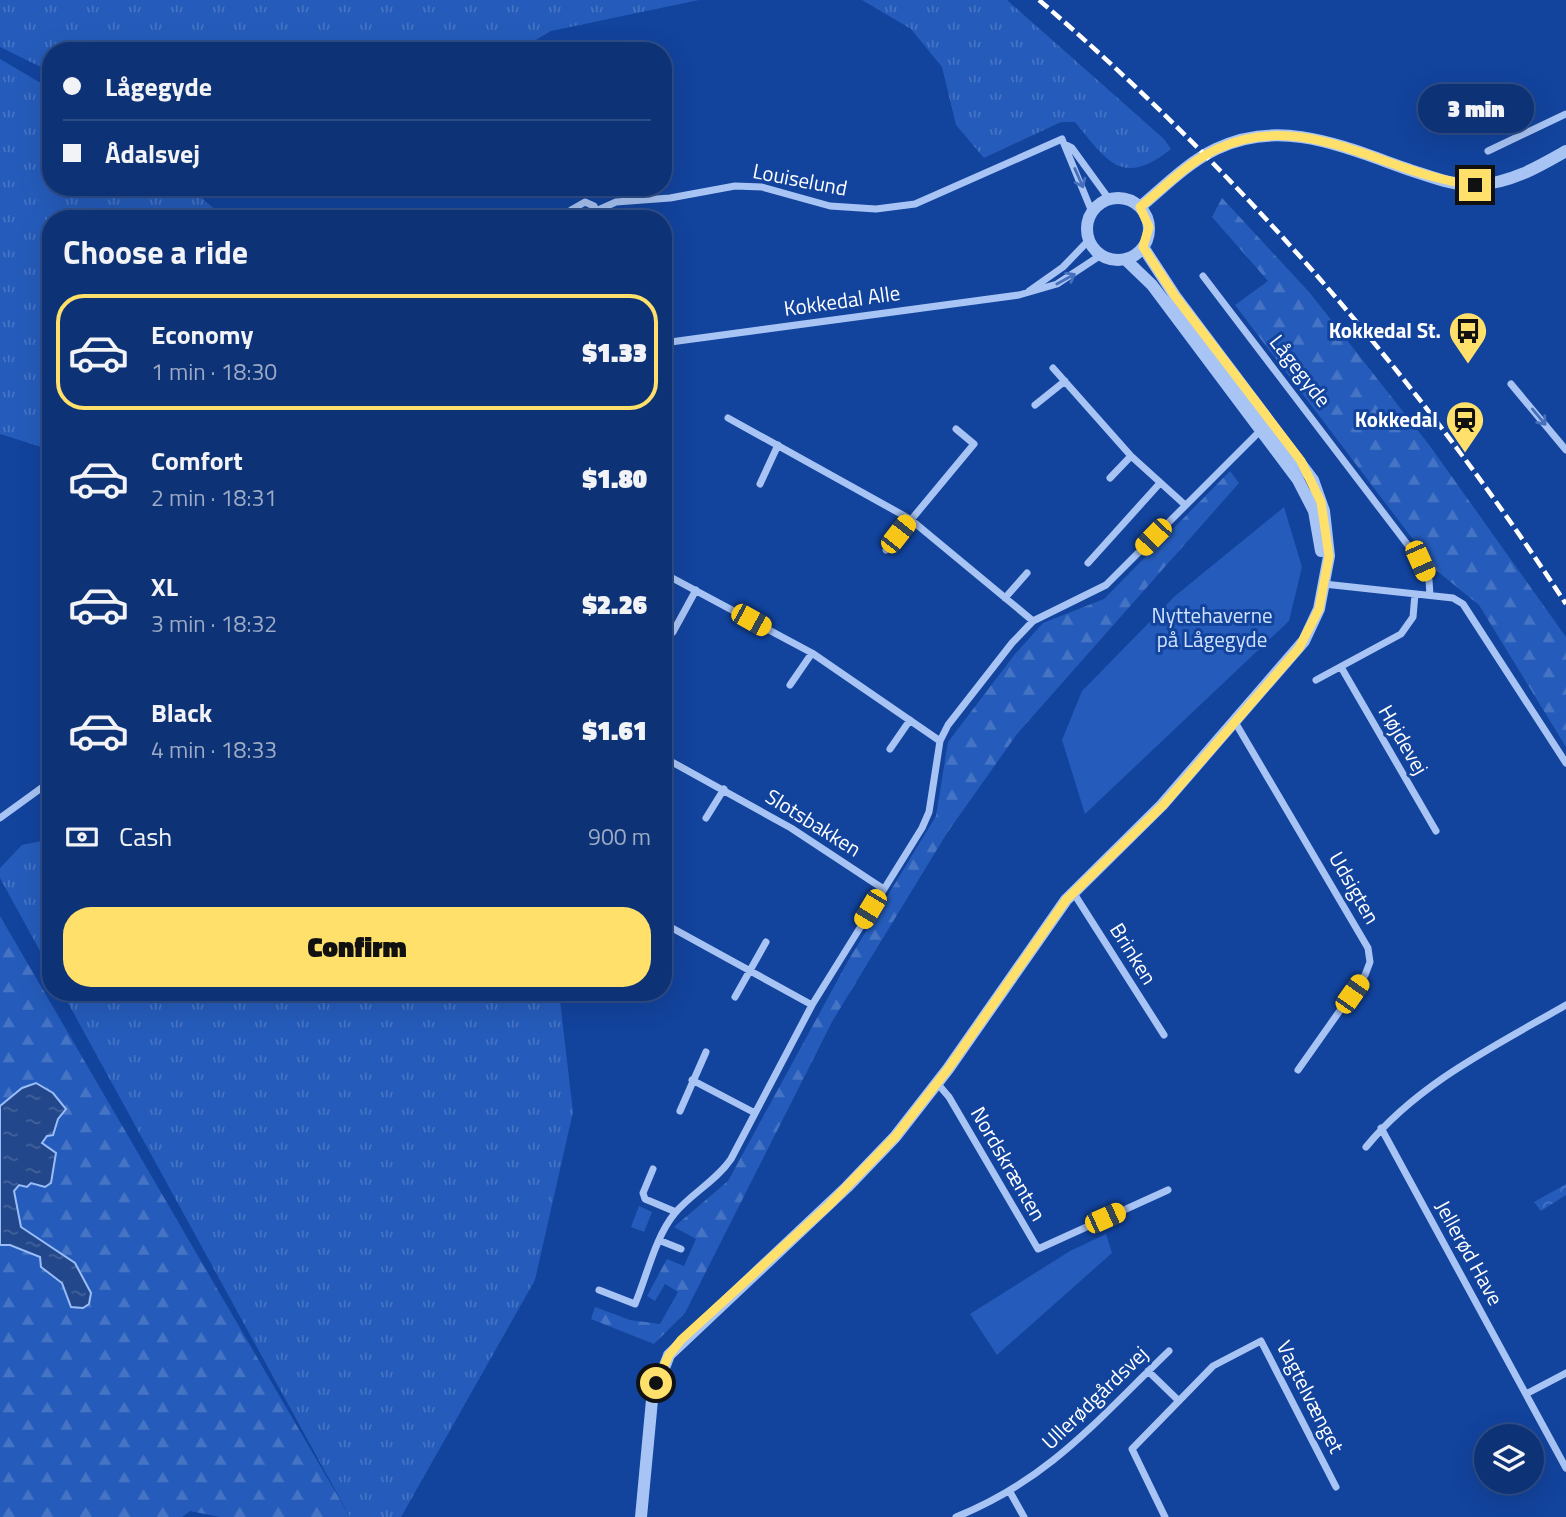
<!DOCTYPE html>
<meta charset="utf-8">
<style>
body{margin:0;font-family:"Titillium Web",sans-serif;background:#173a7b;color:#f1f3f6;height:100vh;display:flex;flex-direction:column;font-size:26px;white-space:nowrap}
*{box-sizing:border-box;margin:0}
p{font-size:23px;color:#9baac5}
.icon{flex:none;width:38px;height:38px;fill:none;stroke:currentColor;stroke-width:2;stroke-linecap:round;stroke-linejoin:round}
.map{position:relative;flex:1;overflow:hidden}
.panel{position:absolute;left:42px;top:210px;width:630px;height:791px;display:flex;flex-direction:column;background:#0e3276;border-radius:28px;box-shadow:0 7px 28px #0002,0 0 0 2px #2e4d88}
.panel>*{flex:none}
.hud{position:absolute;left:42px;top:42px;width:630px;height:154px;border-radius:28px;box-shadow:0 7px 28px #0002,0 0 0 2px #2e4d88;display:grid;align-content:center;height:154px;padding:0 21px;background:#0e3276}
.buttons{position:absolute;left:1474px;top:1424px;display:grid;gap:14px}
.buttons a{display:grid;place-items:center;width:70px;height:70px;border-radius:50%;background:#0e3276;box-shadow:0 7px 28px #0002,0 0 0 2px #2e4d88;font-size:35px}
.end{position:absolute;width:32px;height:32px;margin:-16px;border:9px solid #ffe06b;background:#111;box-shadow:0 0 0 4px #111}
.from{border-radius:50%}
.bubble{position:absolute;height:49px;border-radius:24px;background:#0e3276;box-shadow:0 7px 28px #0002,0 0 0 2px #2e4d88;font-size:23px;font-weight:800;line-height:49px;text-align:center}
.car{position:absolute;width:21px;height:42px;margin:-21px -10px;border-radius:9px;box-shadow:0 0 5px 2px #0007;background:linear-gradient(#f5c518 24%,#345 0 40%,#f5c518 0 76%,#345 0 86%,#f5c518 0)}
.hud b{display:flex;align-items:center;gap:24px;height:66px;font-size:26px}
.hud b+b{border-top:2px solid #2e4d88}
.hud i{width:18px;height:18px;background:#f1f3f6}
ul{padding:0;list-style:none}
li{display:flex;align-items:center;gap:21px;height:116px;margin:0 14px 10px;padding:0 7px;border:4px solid transparent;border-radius:28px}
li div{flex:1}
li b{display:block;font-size:26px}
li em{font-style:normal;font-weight:800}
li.current{border-color:#ffe06b}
li>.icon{width:63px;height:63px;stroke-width:1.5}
h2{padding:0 21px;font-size:32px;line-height:84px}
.pay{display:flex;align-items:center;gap:18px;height:77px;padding:0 21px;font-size:26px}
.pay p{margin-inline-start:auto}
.cta{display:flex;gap:14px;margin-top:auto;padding:14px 21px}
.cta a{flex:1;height:80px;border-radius:28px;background:#ffe06b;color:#111;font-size:28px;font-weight:800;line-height:80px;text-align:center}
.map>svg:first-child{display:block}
.grass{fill:url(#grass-tufts)}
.forest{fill:url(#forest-firs)}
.park{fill:url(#park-crowns)}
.garden{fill:#255cbb}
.water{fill:url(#water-ripples);stroke:#9abdf7;stroke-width:2}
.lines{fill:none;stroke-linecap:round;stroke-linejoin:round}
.minor{stroke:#a8c4f4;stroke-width:7}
.tertiary{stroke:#a8c4f4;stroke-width:12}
.rail{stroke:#fff;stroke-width:4.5;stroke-dasharray:12 5;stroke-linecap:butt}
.oneway{stroke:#4670bb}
.route{stroke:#ffe06b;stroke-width:9}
.labels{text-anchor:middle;stroke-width:6;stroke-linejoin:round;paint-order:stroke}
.street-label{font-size:21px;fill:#fff;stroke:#12439d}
.poi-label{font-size:21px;font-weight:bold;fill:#fff;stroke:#12439d;text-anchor:end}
.park-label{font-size:21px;fill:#d0e1fe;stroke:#12439d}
</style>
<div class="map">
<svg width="1566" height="1517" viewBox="0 0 1566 1517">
<defs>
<pattern id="grass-tufts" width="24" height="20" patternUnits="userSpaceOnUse" patternTransform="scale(1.75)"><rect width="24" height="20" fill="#255cbb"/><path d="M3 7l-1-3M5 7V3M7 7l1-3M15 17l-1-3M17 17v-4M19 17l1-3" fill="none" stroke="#4674c5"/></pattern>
<pattern id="forest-firs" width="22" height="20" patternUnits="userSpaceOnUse" patternTransform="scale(1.75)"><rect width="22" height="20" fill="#255cbb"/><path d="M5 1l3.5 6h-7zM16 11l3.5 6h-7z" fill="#4674c5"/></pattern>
<pattern id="park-crowns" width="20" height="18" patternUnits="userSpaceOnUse" patternTransform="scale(1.75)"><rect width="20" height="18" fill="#255cbb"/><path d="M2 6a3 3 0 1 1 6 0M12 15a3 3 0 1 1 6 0" fill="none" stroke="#4674c5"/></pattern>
<pattern id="water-ripples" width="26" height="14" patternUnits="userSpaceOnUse" patternTransform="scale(1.75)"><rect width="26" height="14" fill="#23478b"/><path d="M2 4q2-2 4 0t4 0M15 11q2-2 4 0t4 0" fill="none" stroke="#44639c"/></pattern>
</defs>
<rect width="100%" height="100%" fill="#12439d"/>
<!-- grass -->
<path class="grass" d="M0,0h699l-148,31 -34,20h-466v21l-51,-25z
M862,0h145l157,139 7,10c-49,39 -64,12 -96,-27h-14l-77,36 -28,-33 -14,-58 -31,-38z
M0,59l51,30v98h138l37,32h-175v231l-51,-16z
M51,839v132l-51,-93v-10l22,-23z
M62,992h497l14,120 -38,168 -134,237h-51z"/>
<!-- forest -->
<path class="forest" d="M1222,198l88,95 120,153 136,191v110l-87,-142 -42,-34 -202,-266 33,-24 -56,-64z
M1230,471l9,12 -222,251 -70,99 -114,187 -148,293 -31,31 -63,-25 4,-12 35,13 30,4 18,-32 -13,-8 -10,17 -8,-5 20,-37 17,7 12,-27 -22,-12 54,-46 120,-220 88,-145 12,-74 67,-88 28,-31 61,-24z
M0,916l350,601h-130l-30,-6 -8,6h-182z"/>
<!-- park -->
<path class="park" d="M1566,1184v11l-25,16 -7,-9z
M639,1206l13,6 -8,20 -13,-5z"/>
<!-- garden -->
<path class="garden" d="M1284,507l18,60 -13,54 -204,193 -23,-74 20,-49 93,-95z
M1106,1234l6,19 -115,102 -27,-41 100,-63z"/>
<!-- water -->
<path class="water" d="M36,1083l17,10 13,16 -8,10 -5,16 -6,1 -5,7 14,10 -5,30 -6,4 -14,-4 -4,4 -8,-2 -5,6 7,36 54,36 16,30 -2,11 -6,4 -12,-1 -9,-24 -21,-16 -1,-10 -30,-12h-10v-139l22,-18z"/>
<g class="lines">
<!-- minor -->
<path class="minor" d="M1064,144l28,68
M1488,151l78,-37
M598,210l18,-8 54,-4 65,-12 27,1 68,19 46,3 39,-5 147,-65 2,5 8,4 37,51
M569,219l2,-9 14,-8 9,4 6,13
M1203,276l217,285 9,19 1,15
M1029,291l34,-24 26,-27
M663,343l356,-48 38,-11 44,-29
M1053,368l78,88 53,48
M1511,384l55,66
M1035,405l30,-24
M728,418l182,101 123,102
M1110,478l21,-22
M760,484l18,-39
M886,550l88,-106 -18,-15
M1088,563l72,-80
M663,573l149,80 128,88
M1324,584l129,14 10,6 103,159
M1005,598l22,-25
M673,632l23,-42
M1341,667l95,164
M1316,680l85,-46 12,-17 2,-23
M790,685l22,-32
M1235,722l133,226 2,14 -5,13 -67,95
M890,749l20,-29
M663,757l128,71 91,60
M0,818l51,-37
M706,818l18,-29
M1073,892l91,143
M663,923l149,82
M735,997l31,-55
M692,1080l63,33
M937,1083l12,14 89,152 130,-59
M680,1111l26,-59
M1381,1128l185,340
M1366,1147c52,-64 129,-101 200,-142
M653,1169l-10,24 2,6 31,13
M661,1241l20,8
M599,1290l36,14c12,-28 20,-67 40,-91 17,-20 41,-32 56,-54l81,-154 110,-177 7,-16 11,-71 8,-16 64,-82 21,-22 73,-36 156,-156
M1148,1371l31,30
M1526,1394l40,-21
M1010,1492l14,25
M956,1517c93,-37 143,-99 213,-166
M1165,1517l-33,-68 81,-83 48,-25 75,146"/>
<!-- tertiary -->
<path class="tertiary" d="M1087 229a31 31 0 1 1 62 0a31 31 0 1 1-62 0Z
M1140,207c24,-20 47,-44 76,-58 66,-32 130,-1 194,21 22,7 44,16 67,15 34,-2 61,-18 89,-34
M1125,259l27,26 146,195 16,31 7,40
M641,1517l11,-117 17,-45 178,-168 48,-50 53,-68 118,-169 96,-95 142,-164 15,-32 10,-53 -5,-45 -11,-31 -138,-184 -32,-49"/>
<!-- rail -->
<path class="rail" d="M1039,0c202,173 382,382 527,604"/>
</g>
<!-- one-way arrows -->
<defs><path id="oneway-shaft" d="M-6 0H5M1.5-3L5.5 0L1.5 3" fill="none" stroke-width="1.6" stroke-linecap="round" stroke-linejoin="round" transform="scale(1.75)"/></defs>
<g class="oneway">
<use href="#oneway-shaft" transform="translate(1079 178) rotate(66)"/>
<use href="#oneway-shaft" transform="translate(1066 279) rotate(-29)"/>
<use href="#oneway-shaft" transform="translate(1539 417) rotate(50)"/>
</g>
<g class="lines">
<!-- route -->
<path class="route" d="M656,1383l13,-28 12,-15 148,-135 66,-68 53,-68 118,-169 97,-95 136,-157 20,-39 10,-53 -8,-54 -20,-41 -126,-165 -32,-49 6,-20 -9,-20c25,-20 47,-44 77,-58 90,-42 170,27 258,36"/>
</g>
<!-- icons -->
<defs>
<g id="bus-pin" transform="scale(2.0125)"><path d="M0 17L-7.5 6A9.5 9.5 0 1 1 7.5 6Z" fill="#ffe06b" stroke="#12439d"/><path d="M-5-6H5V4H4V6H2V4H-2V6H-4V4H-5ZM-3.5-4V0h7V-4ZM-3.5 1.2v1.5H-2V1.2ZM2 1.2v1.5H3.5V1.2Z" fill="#111"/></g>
<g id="station-pin" transform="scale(2.0125)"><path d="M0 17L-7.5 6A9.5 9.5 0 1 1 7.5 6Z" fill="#ffe06b" stroke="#12439d"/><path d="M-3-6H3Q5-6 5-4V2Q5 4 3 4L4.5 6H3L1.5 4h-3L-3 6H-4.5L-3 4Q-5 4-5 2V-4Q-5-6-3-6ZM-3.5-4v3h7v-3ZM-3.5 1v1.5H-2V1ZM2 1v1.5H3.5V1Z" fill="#111"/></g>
</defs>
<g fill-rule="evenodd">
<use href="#bus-pin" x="1468" y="331"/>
<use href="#station-pin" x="1465" y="420"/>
</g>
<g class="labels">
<!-- street labels -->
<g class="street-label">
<text transform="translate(800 180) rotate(11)" y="7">Louiselund</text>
<text transform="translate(842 301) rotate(-8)" y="7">Kokkedal Alle</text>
<text transform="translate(1300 371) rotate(52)" y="7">Lågegyde</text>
<text transform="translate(1403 740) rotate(60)" y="7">Højdevej</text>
<text transform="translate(813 823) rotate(32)" y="7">Slotsbakken</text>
<text transform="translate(1354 888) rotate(60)" y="7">Udsigten</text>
<text transform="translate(1133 954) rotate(58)" y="7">Brinken</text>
<text transform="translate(1008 1164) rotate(60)" y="7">Nordskrænten</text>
<text transform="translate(1469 1253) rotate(61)" y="7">Jellerød Have</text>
<text transform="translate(1310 1397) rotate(63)" y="7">Vagtelvænget</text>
<text transform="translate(1095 1398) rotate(-44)" y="7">Ullerødgårdsvej</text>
</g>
<!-- poi labels -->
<g class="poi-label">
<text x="1441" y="338">Kokkedal St.</text>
<text x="1438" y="427">Kokkedal</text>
</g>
<!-- park labels -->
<g class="park-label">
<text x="1212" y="623">Nyttehaverne<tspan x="1212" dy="24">på Lågegyde</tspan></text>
</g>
</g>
</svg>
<div class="buttons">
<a><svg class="icon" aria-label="layers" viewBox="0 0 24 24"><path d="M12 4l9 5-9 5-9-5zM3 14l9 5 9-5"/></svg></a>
</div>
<i class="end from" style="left:656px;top:1383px"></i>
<i class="end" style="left:1475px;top:185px"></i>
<div class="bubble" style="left:1418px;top:84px;width:116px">3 min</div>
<i class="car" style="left:898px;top:534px;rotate:38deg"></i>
<i class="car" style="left:1153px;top:537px;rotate:224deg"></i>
<i class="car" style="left:1420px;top:561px;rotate:156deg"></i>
<i class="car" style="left:751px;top:620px;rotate:119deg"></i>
<i class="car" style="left:870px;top:909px;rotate:211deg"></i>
<i class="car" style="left:1352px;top:994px;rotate:35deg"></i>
<i class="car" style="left:1105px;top:1218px;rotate:66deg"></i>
<div class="hud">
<b><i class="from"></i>Lågegyde</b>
<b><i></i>Ådalsvej</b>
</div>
<section class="panel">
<h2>Choose a ride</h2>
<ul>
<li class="current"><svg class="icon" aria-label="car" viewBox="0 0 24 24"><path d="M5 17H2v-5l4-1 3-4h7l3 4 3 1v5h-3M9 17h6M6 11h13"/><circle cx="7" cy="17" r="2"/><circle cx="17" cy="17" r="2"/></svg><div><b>Economy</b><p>1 min · 18:30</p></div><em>$1.33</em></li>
<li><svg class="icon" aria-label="car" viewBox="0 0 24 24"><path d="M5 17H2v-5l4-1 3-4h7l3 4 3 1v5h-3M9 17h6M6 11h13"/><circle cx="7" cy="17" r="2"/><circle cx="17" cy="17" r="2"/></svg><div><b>Comfort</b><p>2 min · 18:31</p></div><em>$1.80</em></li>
<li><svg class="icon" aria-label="car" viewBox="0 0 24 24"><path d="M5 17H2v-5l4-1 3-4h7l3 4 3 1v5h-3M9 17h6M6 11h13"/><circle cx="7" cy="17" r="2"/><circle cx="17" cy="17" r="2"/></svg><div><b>XL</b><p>3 min · 18:32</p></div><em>$2.26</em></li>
<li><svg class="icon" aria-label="car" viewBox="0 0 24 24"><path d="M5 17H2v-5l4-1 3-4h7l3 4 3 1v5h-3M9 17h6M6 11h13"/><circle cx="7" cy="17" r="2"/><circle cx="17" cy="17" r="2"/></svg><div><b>Black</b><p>4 min · 18:33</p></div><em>$1.61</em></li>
</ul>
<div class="pay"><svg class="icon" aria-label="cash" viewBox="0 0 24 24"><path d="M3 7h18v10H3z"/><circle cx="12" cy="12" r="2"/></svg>Cash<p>900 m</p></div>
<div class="cta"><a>Confirm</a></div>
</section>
</div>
